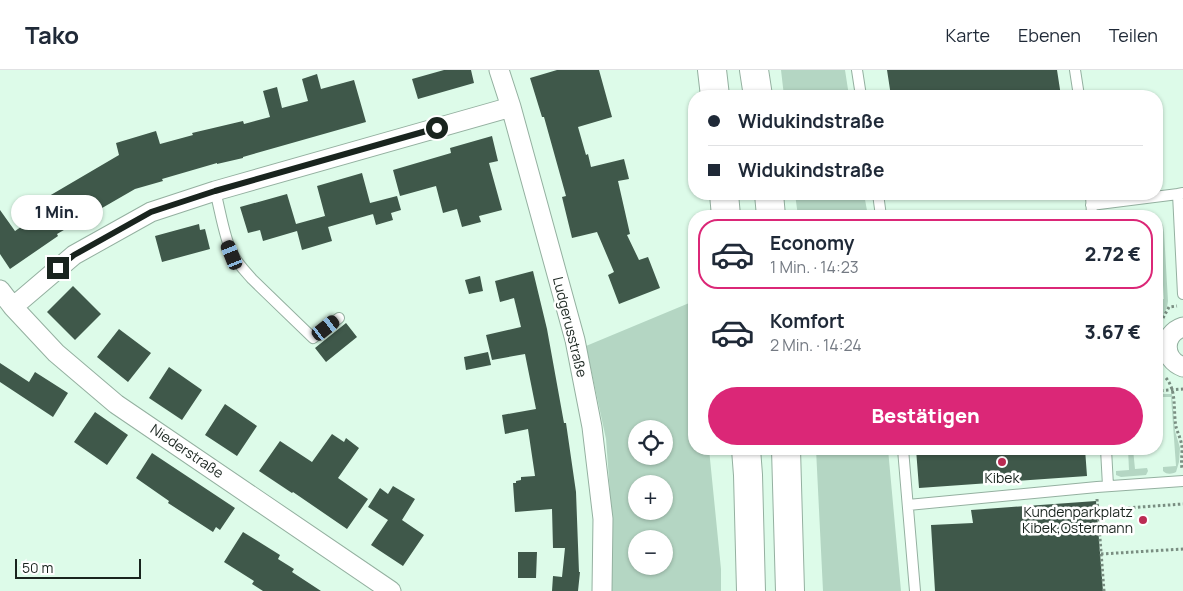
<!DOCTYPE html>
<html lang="de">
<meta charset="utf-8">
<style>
body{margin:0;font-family:Manrope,sans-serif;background:#f6f6f7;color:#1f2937;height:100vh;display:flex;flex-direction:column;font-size:19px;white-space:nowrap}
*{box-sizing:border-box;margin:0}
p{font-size:16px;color:#747a83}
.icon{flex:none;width:28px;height:28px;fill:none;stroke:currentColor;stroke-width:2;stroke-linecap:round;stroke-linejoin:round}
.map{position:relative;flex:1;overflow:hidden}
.sheet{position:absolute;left:688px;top:140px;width:475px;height:245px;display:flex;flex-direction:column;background:#fff;border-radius:20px;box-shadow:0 1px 4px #0004}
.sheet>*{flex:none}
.top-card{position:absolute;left:688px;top:20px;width:475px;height:110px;border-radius:20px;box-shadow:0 1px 4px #0004;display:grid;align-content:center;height:110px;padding:0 20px;background:#fff}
.fabs{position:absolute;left:628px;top:350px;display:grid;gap:10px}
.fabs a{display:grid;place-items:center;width:45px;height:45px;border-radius:50%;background:#fff;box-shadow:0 1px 4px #0004;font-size:25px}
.scale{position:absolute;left:15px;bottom:12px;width:126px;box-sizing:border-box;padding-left:5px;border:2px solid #19241e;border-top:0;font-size:14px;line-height:18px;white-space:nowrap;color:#19241e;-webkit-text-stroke:4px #fff;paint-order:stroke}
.end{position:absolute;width:22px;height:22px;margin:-11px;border:6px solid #19241e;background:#fff;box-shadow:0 0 0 2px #fff}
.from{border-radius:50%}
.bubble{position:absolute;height:35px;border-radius:18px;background:#fff;box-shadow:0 1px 4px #0004;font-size:16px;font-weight:800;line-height:35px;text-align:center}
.car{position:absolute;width:15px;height:30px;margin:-15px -8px;border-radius:6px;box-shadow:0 0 4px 1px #0007;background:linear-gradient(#222 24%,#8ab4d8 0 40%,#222 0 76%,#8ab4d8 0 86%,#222 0)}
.top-card b{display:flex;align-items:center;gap:18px;height:48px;font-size:19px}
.top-card b+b{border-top:1px solid #e0e1e3}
.top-card i{width:12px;height:12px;background:#1f2937}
ul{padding:9px 0 0;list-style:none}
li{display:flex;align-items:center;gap:15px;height:70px;margin:0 10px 8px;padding:0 10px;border:2px solid transparent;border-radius:20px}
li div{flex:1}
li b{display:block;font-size:19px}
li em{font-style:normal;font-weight:800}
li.current{border-color:#db2777}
li>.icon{width:45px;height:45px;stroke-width:1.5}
.cta{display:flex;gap:10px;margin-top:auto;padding:10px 20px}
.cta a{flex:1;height:58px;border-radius:30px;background:#db2777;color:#fff;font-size:20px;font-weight:800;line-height:58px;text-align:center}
header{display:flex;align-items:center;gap:30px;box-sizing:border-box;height:70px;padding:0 25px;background:#fff;border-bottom:1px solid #e0e1e3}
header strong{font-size:24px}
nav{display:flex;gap:28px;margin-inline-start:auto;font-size:18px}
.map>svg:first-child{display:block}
.green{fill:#b4d6c3;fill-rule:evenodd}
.building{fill:#3f584a}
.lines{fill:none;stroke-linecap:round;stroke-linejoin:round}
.service-casing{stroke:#94b0a0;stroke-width:12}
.minor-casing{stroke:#94b0a0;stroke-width:21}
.motorway-casing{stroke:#94b0a0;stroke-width:30}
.path{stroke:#798d81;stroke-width:3;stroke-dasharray:2.5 2.5;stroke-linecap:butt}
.service{stroke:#fff;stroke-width:10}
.minor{stroke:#fff;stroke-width:19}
.motorway{stroke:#fff;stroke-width:28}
.route{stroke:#19241e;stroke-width:6}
.poi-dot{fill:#bb2b53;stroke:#fff;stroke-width:2}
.labels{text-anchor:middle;stroke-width:5;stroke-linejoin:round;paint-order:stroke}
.street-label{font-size:14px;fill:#19241e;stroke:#fff}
.poi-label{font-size:14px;fill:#19241e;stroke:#fff}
</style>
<header>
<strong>Tako</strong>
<nav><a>Karte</a><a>Ebenen</a><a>Teilen</a></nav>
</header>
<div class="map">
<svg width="1183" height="521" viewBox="0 0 1183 521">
<rect width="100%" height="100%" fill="#ddfbe9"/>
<!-- green -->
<path class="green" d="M781,0h64l4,26h-65z
M795,124h69l4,22h-70z
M1156,153h4l3,2 1,7 4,69c-1,10 -5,16 -12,23v-24l8,-1 -5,-70h-3z
M694,231v148h15l12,120v22h-110l2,-58 -7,-94 -20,-93zM636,359h28v27h-28zM636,414h28v27h-28zM636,469h28v27h-28z
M1158,324h14l3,37 5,17 -1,14 -3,10c-4,2 -9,3 -13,-1v-4l13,-1 -5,-69h-13z
M816,379h72l13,142h-78z
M1128,379h5l2,20 12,-1 1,3 -2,4 -25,2 -5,-2v-4l13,-1z"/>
<!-- building -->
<path class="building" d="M444,0h27l3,13 -56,16 -6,-20z
M557,0h42l13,47 -34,10 8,28 2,-1 3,13 33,-8 5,20 -11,2 12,53 -3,1 12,25 9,-3 12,31 -41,16 -11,-29 6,-3 -17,-40 -25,6 -10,-41 4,-1 -22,-79h-2l-12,-39z
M887,0h170l4,26h-170z
M317,4l4,15 33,-9 12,42 -123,35v1l-26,6v-1l-55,16 1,2 -28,8 -78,45 1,2 -48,33 -10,-15v-44l15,21 34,-23 -5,-9 75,-44 -3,-12 40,-12 4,13 33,-9 -1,-2 51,-12 1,3 26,-7 -7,-26 14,-4 5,21 26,-7 -6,-22z
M492,66l6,25 -9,2 13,47 -23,6 2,6 -19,5 -5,-18 -14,4 -7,-27 -36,10 -7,-26 58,-17 -1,-5z
M362,103l11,41 -45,13 -11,-41z
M287,124l9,30 29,-8 7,25 -30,9 -5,-19 -34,10 -3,-11 -12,3 -8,-26z
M397,126l4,14 -10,3 2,7 -17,5 -6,-22z
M199,154l1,6 5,-1 5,20 -48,13 -7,-26z
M533,201l14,58 17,94h2l10,69 3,80h1l-2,19h-26l1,-15 9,1 3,-29h-12l-1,-39 -37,3 -2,-29h3v-2l5,-1v-3l14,-1 -7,-47 -23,5 -3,-19 34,-6 -11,-55 -33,6 -6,-25 35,-8 -7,-29 -14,4 -5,-21z
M480,206l3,15 -14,3 -4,-14z
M73,216l28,28 -26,26 -28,-28z
M346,253l11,14 -31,25 -11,-14z
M119,259l32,24 -23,29 -31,-25z
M488,282l3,13 -25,5 -2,-13z
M0,293l29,19 6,-10 33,21 -15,24 -53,-35z
M169,297l33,23 -20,30 -33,-22z
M225,334l32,22 -20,30 -32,-21z
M95,342l33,23 -21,30 -33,-23z
M332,364l12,8 2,-4 13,10 -21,30 30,21 -21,30 -54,-37 -1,1 -33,-22 21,-30 32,21z
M916,379h169l2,27 -168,12z
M152,383l83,55 -15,22 -4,-3 -3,5 -45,-29 1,-2 -33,-23z
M393,416l22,13 -13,21 22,15 -21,31 -32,-21 17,-25 -20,-13 12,-19 8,6z
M1096,431l7,90h-168l-4,-66 42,-2 -2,-13z
M243,462l37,23 -2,4 16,10 -2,3 29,19h-58l-11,-7 2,-3 -30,-19z
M518,482h19l-1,26h-18z"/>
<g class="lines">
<!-- service casing -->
<g class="service-casing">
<path id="service" d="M857,0l4,26
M1075,0l4,26
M215,121c5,18 9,46 17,62 5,10 13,18 20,26l61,59 26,-20
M1183,123l-5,1 5,100
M878,124l3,22
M1091,124l1,22
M1091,135l87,-11
M903,379l12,142
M1106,379l2,37
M908,435l189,-18 86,-6"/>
</g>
<!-- minor casing -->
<g class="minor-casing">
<path id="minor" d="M499,0l12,37 64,233 17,87 11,92 -1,72
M0,220l13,17 43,46 60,51 275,187
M13,237l61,-52 77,-43 64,-21 296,-84
M1183,257c-21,7 -21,32 0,40"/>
</g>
<!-- motorway casing -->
<g class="motorway-casing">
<path id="motorway" d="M712,0l3,26
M754,0l4,26
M724,124l2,22
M769,124l2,22
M746,379l2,26 3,116
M786,379l4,142"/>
</g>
<!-- path -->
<path class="path" d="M1163,248l6,-11 8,-1
M1166,308c11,13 7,32 10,49 2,7 6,14 6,22 0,7 -1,13 0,20
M1156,321l27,-2
M1097,429l7,92
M1098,440l85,-6
M1101,484l82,-5"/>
<!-- service -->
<use href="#service" class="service"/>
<!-- minor -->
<use href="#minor" class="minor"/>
<!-- motorway -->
<use href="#motorway" class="motorway"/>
</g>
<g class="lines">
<!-- route -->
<path class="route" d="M58,198l16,-13 77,-43 64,-21 222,-63"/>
</g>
<!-- markers -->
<g class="poi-dot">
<circle cx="1002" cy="392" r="5"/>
<circle cx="1143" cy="450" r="5"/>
</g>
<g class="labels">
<!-- street labels -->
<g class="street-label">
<text transform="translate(570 257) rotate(76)" y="5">Ludgerusstraße</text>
<text transform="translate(187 381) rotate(34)" y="5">Niederstraße</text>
</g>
<!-- poi labels -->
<g class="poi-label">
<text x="1002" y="413">Kibek</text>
<text x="1133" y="447" text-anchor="end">Kundenparkplatz<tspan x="1133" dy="16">Kibek,Ostermann</tspan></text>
</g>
</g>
</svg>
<div class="fabs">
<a><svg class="icon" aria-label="locate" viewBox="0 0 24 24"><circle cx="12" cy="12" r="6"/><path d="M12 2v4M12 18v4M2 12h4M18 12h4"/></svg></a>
<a>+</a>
<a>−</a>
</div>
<div class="scale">50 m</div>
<i class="end from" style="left:437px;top:58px"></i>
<i class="end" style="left:58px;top:198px"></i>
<div class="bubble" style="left:11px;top:125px;width:92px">1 Min.</div>
<i class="car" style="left:232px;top:185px;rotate:338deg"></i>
<i class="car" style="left:326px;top:258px;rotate:52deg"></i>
<div class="top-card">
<b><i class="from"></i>Widukindstraße</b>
<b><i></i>Widukindstraße</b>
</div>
<section class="sheet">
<ul>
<li class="current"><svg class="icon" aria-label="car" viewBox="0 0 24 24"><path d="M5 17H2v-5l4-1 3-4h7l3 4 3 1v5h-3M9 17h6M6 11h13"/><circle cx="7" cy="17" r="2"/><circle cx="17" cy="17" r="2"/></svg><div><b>Economy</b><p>1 Min. · 14:23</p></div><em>2.72 €</em></li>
<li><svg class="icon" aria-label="car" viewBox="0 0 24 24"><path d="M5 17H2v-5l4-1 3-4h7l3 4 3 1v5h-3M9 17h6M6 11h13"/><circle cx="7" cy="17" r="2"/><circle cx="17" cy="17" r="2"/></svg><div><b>Komfort</b><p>2 Min. · 14:24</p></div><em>3.67 €</em></li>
</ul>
<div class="cta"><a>Bestätigen</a></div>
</section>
</div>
